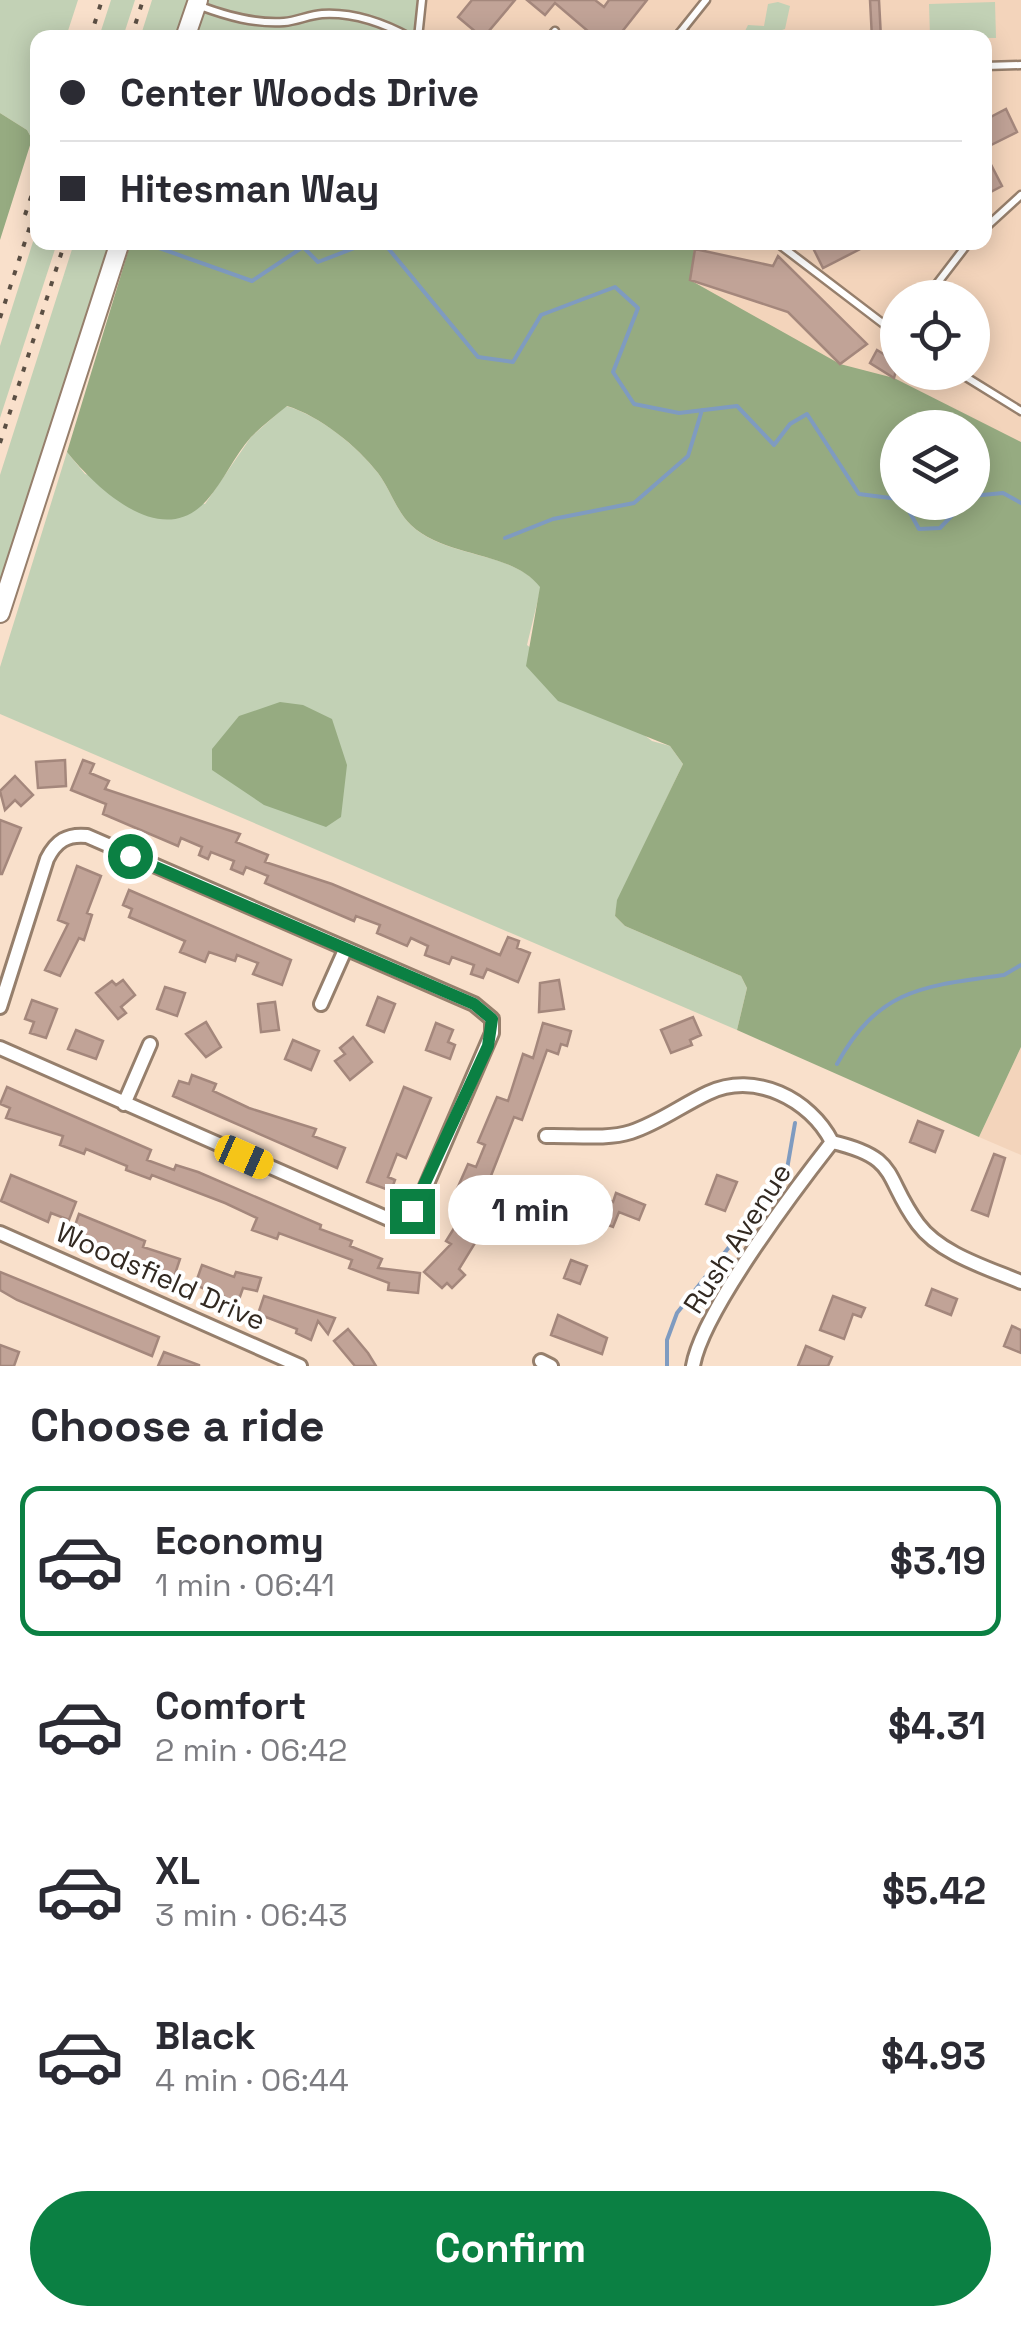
<!DOCTYPE html>
<meta charset="utf-8">
<style>
body{margin:0;font-family:"Space Grotesk",sans-serif;background:#f2f2f3;color:#2b2b33;height:100vh;display:flex;flex-direction:column;font-size:38px;white-space:nowrap}
*{box-sizing:border-box;margin:0}
p{font-size:32px;color:#7c7c81}
.icon{flex:none;width:55px;height:55px;fill:none;stroke:currentColor;stroke-width:2;stroke-linecap:round;stroke-linejoin:round}
.map{position:relative;height:1366px;overflow:hidden}
.side{display:flex;flex-direction:column;background:#fff;flex:1}
.side>*{flex:none}
.hud{position:absolute;left:30px;top:30px;width:962px;height:220px;border-radius:20px;box-shadow:0 5px 25px #0003;display:grid;align-content:center;height:220px;padding:0 30px;background:#fff}
.buttons{position:absolute;left:880px;top:280px;display:grid;gap:20px}
.buttons a{display:grid;place-items:center;width:110px;height:110px;border-radius:50%;background:#fff;box-shadow:0 5px 25px #0003;font-size:50px}
.end{position:absolute;width:45px;height:45px;margin:-22px;border:12px solid #0b8043;background:#fff;box-shadow:0 0 0 5px #fff}
.from{border-radius:50%}
.bubble{position:absolute;height:70px;border-radius:35px;background:#fff;box-shadow:0 5px 25px #0003;font-size:32px;font-weight:700;line-height:70px;text-align:center}
.car{position:absolute;width:30px;height:60px;margin:-30px -15px;border-radius:12px;box-shadow:0 0 8px 2px #0007;background:linear-gradient(#f5c518 24%,#345 0 40%,#f5c518 0 76%,#345 0 86%,#f5c518 0)}
.hud b{display:flex;align-items:center;gap:35px;height:95px;font-size:38px}
.hud b+b{border-top:2px solid #e1e1e2}
.hud i{width:25px;height:25px;background:#2b2b33}
ul{padding:0;list-style:none}
li{display:flex;align-items:center;gap:30px;height:150px;margin:0 20px 15px;padding:0 10px;border:5px solid transparent;border-radius:20px}
li div{flex:1}
li b{display:block;font-size:38px}
li em{font-style:normal;font-weight:700}
li.current{border-color:#0b8043}
li>.icon{width:90px;height:90px;stroke-width:1.5}
h2{padding:0 30px;font-size:45px;line-height:120px}
.cta{display:flex;gap:20px;margin-top:auto;padding:20px 30px}
.cta a{flex:1;height:115px;border-radius:60px;background:#0b8043;color:#fff;font-size:40px;font-weight:700;line-height:115px;text-align:center}
.map>svg:first-child{display:block}
.built{fill:#f3d4bb;fill-rule:evenodd}
.green{fill:#c2d1b5}
.forest{fill:#96ab81;fill-rule:evenodd}
.lines{fill:none;stroke-linecap:round;stroke-linejoin:round}
.stream{stroke:#7f9bc0;stroke-width:4}
.building{fill:#c1a397;stroke:#a4877c;stroke-width:2.5}
.service-casing{stroke:#967f6c;stroke-width:11}
.minor-casing{stroke:#967f6c;stroke-width:18}
.secondary-casing{stroke:#967f6c;stroke-width:22}
.service{stroke:#fff;stroke-width:6}
.minor{stroke:#fff;stroke-width:12}
.secondary{stroke:#fff;stroke-width:18}
.rail{stroke:#5b4f44;stroke-width:4;stroke-dasharray:5 10;stroke-linecap:butt}
.route{stroke:#0b8043;stroke-width:12}
.labels{text-anchor:middle;stroke-width:8;stroke-linejoin:round;paint-order:stroke}
.street-label{font-size:28px;fill:#322921;stroke:#fff}
</style>
<div class="map">
<svg width="1021" height="1366" viewBox="0 0 1021 1366">
<rect width="100%" height="100%" fill="#f9e0cb"/>
<!-- built -->
<path class="built" d="M220,0h801v472l-49,-44 -48,-1 -329,-184 390,-1v-204h-778zM898,298h74v74h-74z
M1021,1047v108l-42,-18z"/>
<!-- green -->
<path class="green" d="M0,0h78l-12,37 -28,1 -1,85 -5,16 -5,-9 -27,-17z
M111,0h24l-12,37h-24z
M152,0h37l-12,37 -37,1z
M207,0h213l-3,37 -222,1z
M778,2l12,4 -5,23 -9,3 -1,5h-33l6,-12 16,1 4,-22z
M995,2l1,36 -66,-1 -1,-33z
M37,229l1,13 19,1 -57,175v-72z
M74,243h37l-111,344v-112z
M286,406c34,10 70,39 92,67 12,16 19,39 33,52 35,34 100,25 130,62l-14,58 125,96 18,5 13,18 -65,136 -3,16 10,10 116,50 6,12 -10,42 -737,-316v-47l67,-215 18,22 120,30 46,-67z"/>
<!-- forest -->
<path class="forest" d="M0,113l27,17 5,9 -32,101z
M131,242l564,1 -5,37 150,84 54,14 127,64v605l-42,90 -242,-107 10,-42 -6,-12 -116,-50 -10,-10 2,-16 66,-136 -13,-18 -112,-45 -32,-35 14,-79c-29,-37 -93,-28 -129,-62 -14,-13 -21,-36 -33,-52 -21,-27 -58,-57 -91,-67 -12,10 -25,20 -36,31 -17,19 -27,44 -44,63 -45,52 -111,-12 -140,-48zM898,428h74v74h-74z
M280,702l23,3 29,14 15,46 -6,52 -15,10 -62,-22 -52,-35v-21l27,-33z"/>
<g class="lines">
<!-- stream -->
<path class="stream" d="M383,242l95,115 35,5 28,-47 74,-28 23,21 -25,64 21,32 45,9 58,-7 37,39 16,-21 17,-10 52,80 39,5
M148,244l104,37 51,-34 15,15 52,-20
M972,496l31,-3 18,10
M904,502l15,27 21,-1 25,-26
M505,538l48,-19 81,-16 54,-47 14,-46
M837,1064c42,-76 87,-78 167,-89l17,-10
M667,1366v-26l10,-27 109,-138 9,-52"/>
</g>
<!-- building -->
<path class="building" d="M472,0h43l-32,38 -25,-21z
M527,0h68l9,7 5,-7h38l-30,38h-21l-41,-35 -10,12z
M870,0h9l2,38h-9z
M1006,109l11,23 -32,16v-28z
M985,153l17,33 -17,9z
M810,242h64l-51,26z
M695,249l78,17 5,-10 89,88 -27,20 -52,-52 -98,-32z
M877,350l21,13 -4,15 -24,-15z
M65,760l1,26 -28,2 -2,-26z
M83,760l11,4 -4,9 19,8 -4,8 135,45 -4,8 32,13 -3,7 67,22 168,71 8,-18 11,4 -2,7 13,5 -12,29 -31,-13 -4,9 -12,-4 3,-9 -22,-8 -3,7 -24,-9 3,-9 -17,-8 -4,8 -30,-13 3,-8 -24,-9 -2,5 -89,-38 3,-7 -22,-9 -3,7 -12,-5 3,-8 -23,-9 -3,7 -9,-4 3,-8 -21,-9 -3,8 -75,-32 3,-10 -35,-14z
M15,776l18,19 -12,11 -6,-6 -10,10 -5,-19z
M0,820l21,8 -19,46h-2z
M77,866l24,10 -14,37 5,2 -8,25 -5,-2 -19,38 -15,-6 23,-46 -10,-4z
M129,890l162,70 -9,25 -29,-11 5,-11 -21,-8 -2,6 -26,-9 -4,10 -25,-10 5,-11 -56,-24 3,-8 -9,-4z
M123,980l12,15 -14,12 5,6 -8,6 -22,-26 16,-12 4,4z
M559,980l5,29 -25,3 1,-29z
M165,987l20,6 -8,23 -20,-7z
M378,997l17,7 -11,28 -17,-7z
M32,1000l25,9 -11,29 -16,-5 4,-11 -9,-3z
M275,1002l4,28 -18,2 -3,-28z
M693,1017l8,18 -11,5 2,5 -21,8 -10,-23z
M206,1022l15,25 -15,10 -20,-23z
M436,1023l17,7 -5,12 7,3 -5,14 -24,-9z
M543,1023l28,8 -4,15 -6,-2 -3,10 -11,-4 -25,70 -8,-3 -29,74 8,3 -7,17 -33,-13 15,-34 8,3 9,-22 -7,-3 19,-45 11,4 15,-47 10,4z
M76,1030l27,11 -7,18 -28,-10z
M353,1037l19,25 -22,18 -15,-19 10,-7 -5,-6z
M293,1040l26,11 -8,19 -26,-11z
M192,1075l24,9 -3,7 36,17 67,21 -3,7 32,12 -8,20 -164,-72 6,-15 10,3z
M7,1087l144,63 -4,10 27,10 2,-5 22,7 123,53 -1,4 32,12 -2,5 32,13 -4,9 42,5 -2,20 -30,-3 1,-7 -40,-15 3,-8 -73,-27 -2,6 -25,-9 5,-12 -32,-15 -73,-28 -2,4 -24,-9 1,-4 -41,-17 -2,5 -24,-9 3,-9 -57,-18 4,-10 -10,-4z
M404,1087l27,11 -25,60 -9,-4 -9,23 7,3 -4,11 -24,-9z
M918,1121l25,10 -8,21 -25,-10z
M994,1154l11,4 -17,58 -16,-6z
M11,1175l65,27 -7,18 -18,-7 -3,9 -47,-21z
M717,1175l20,7 -12,29 -19,-7z
M616,1193l29,12 -6,15 -20,-8 -6,15 -16,-6 9,-22 7,3z
M79,1214l66,27 -2,6 37,12 -6,18 -102,-43z
M461,1217l22,13 -24,39 6,6 -13,13 -5,-5 -5,5 -18,-16 27,-28 -5,-3z
M571,1260l16,6 -7,18 -16,-6z
M202,1265l32,12 2,-5 25,6 -4,13 -14,-3 -6,17 -13,-5 1,-3 -30,-12z
M0,1272l159,65 -7,19 -135,-56 -17,-10z
M932,1289l25,10 -6,16 -25,-10z
M264,1296l71,22 -7,16 -10,-13 -7,19 -15,-7 1,-4 -39,-15z
M833,1296l32,12 -4,9 -8,-3 -9,25 -24,-9z
M558,1315l49,23 -5,16 -51,-19z
M1012,1326l9,4v23l-17,-7z
M348,1329l20,24 8,13h-21l-21,-25z
M0,1345l19,7 -5,14h-14z
M806,1346l26,11 -4,9h-30z
M164,1352l35,13v1h-41z"/>
<g class="lines">
<!-- service casing -->
<g class="service-casing">
<path id="service" d="M200,6c27,10 55,18 84,16 13,-1 25,-7 38,-8 32,-2 62,9 89,24
M682,30l24,-30
M418,38l4,-38
M549,38l6,-7
M675,38l7,-8 9,8
M985,66l36,-1
M985,228l36,-33
M776,242l122,93
M926,298l43,-56
M958,372l63,39"/>
</g>
<!-- minor casing -->
<g class="minor-casing">
<path id="minor" d="M321,1004l24,-54
M0,1007l47,-148c9,-18 20,-25 40,-23l387,168 18,15v14l-72,167 -18,19 -11,1 -391,-172
M124,1104l26,-60
M546,1136c26,-1 60,4 85,-4 28,-9 51,-27 77,-39 47,-22 102,6 124,49 69,16 51,35 86,82 22,30 70,44 103,58
M0,1233l300,133
M541,1361l10,5
M693,1366c9,-54 103,-178 139,-224"/>
</g>
<!-- secondary casing -->
<g class="secondary-casing">
<path id="secondary" d="M185,38l13,-38
M0,613l120,-371"/>
</g>
<!-- service -->
<use href="#service" class="service"/>
<!-- minor -->
<use href="#minor" class="minor"/>
<!-- secondary -->
<use href="#secondary" class="secondary"/>
<!-- rail -->
<path class="rail" d="M90,38l12,-38
M131,38l12,-38
M25,215l13,-39
M0,318l38,-116
M0,443l65,-201"/>
</g>
<g class="lines">
<!-- route -->
<path class="route" d="M130,856l344,148 18,15 -4,27 -76,165"/>
</g>
<g class="labels">
<!-- street labels -->
<g class="street-label">
<text transform="translate(737 1238) rotate(-57)" y="10">Rush Avenue</text>
<text transform="translate(161 1276) rotate(24)" y="10">Woodsfield Drive</text>
</g>
</g>
</svg>
<div class="buttons">
<a><svg class="icon" aria-label="locate" viewBox="0 0 24 24"><circle cx="12" cy="12" r="6"/><path d="M12 2v4M12 18v4M2 12h4M18 12h4"/></svg></a>
<a><svg class="icon" aria-label="layers" viewBox="0 0 24 24"><path d="M12 4l9 5-9 5-9-5zM3 14l9 5 9-5"/></svg></a>
</div>
<i class="end from" style="left:130px;top:856px"></i>
<i class="end" style="left:412px;top:1211px"></i>
<div class="bubble" style="left:448px;top:1175px;width:165px">1 min</div>
<i class="car" style="left:244px;top:1157px;rotate:114deg"></i>
<div class="hud">
<b><i class="from"></i>Center Woods Drive</b>
<b><i></i>Hitesman Way</b>
</div>
</div>
<section class="side">
<h2>Choose a ride</h2>
<ul>
<li class="current"><svg class="icon" aria-label="car" viewBox="0 0 24 24"><path d="M5 17H2v-5l4-1 3-4h7l3 4 3 1v5h-3M9 17h6M6 11h13"/><circle cx="7" cy="17" r="2"/><circle cx="17" cy="17" r="2"/></svg><div><b>Economy</b><p>1 min · 06:41</p></div><em>$3.19</em></li>
<li><svg class="icon" aria-label="car" viewBox="0 0 24 24"><path d="M5 17H2v-5l4-1 3-4h7l3 4 3 1v5h-3M9 17h6M6 11h13"/><circle cx="7" cy="17" r="2"/><circle cx="17" cy="17" r="2"/></svg><div><b>Comfort</b><p>2 min · 06:42</p></div><em>$4.31</em></li>
<li><svg class="icon" aria-label="car" viewBox="0 0 24 24"><path d="M5 17H2v-5l4-1 3-4h7l3 4 3 1v5h-3M9 17h6M6 11h13"/><circle cx="7" cy="17" r="2"/><circle cx="17" cy="17" r="2"/></svg><div><b>XL</b><p>3 min · 06:43</p></div><em>$5.42</em></li>
<li><svg class="icon" aria-label="car" viewBox="0 0 24 24"><path d="M5 17H2v-5l4-1 3-4h7l3 4 3 1v5h-3M9 17h6M6 11h13"/><circle cx="7" cy="17" r="2"/><circle cx="17" cy="17" r="2"/></svg><div><b>Black</b><p>4 min · 06:44</p></div><em>$4.93</em></li>
</ul>
<div class="cta"><a>Confirm</a></div>
</section>
